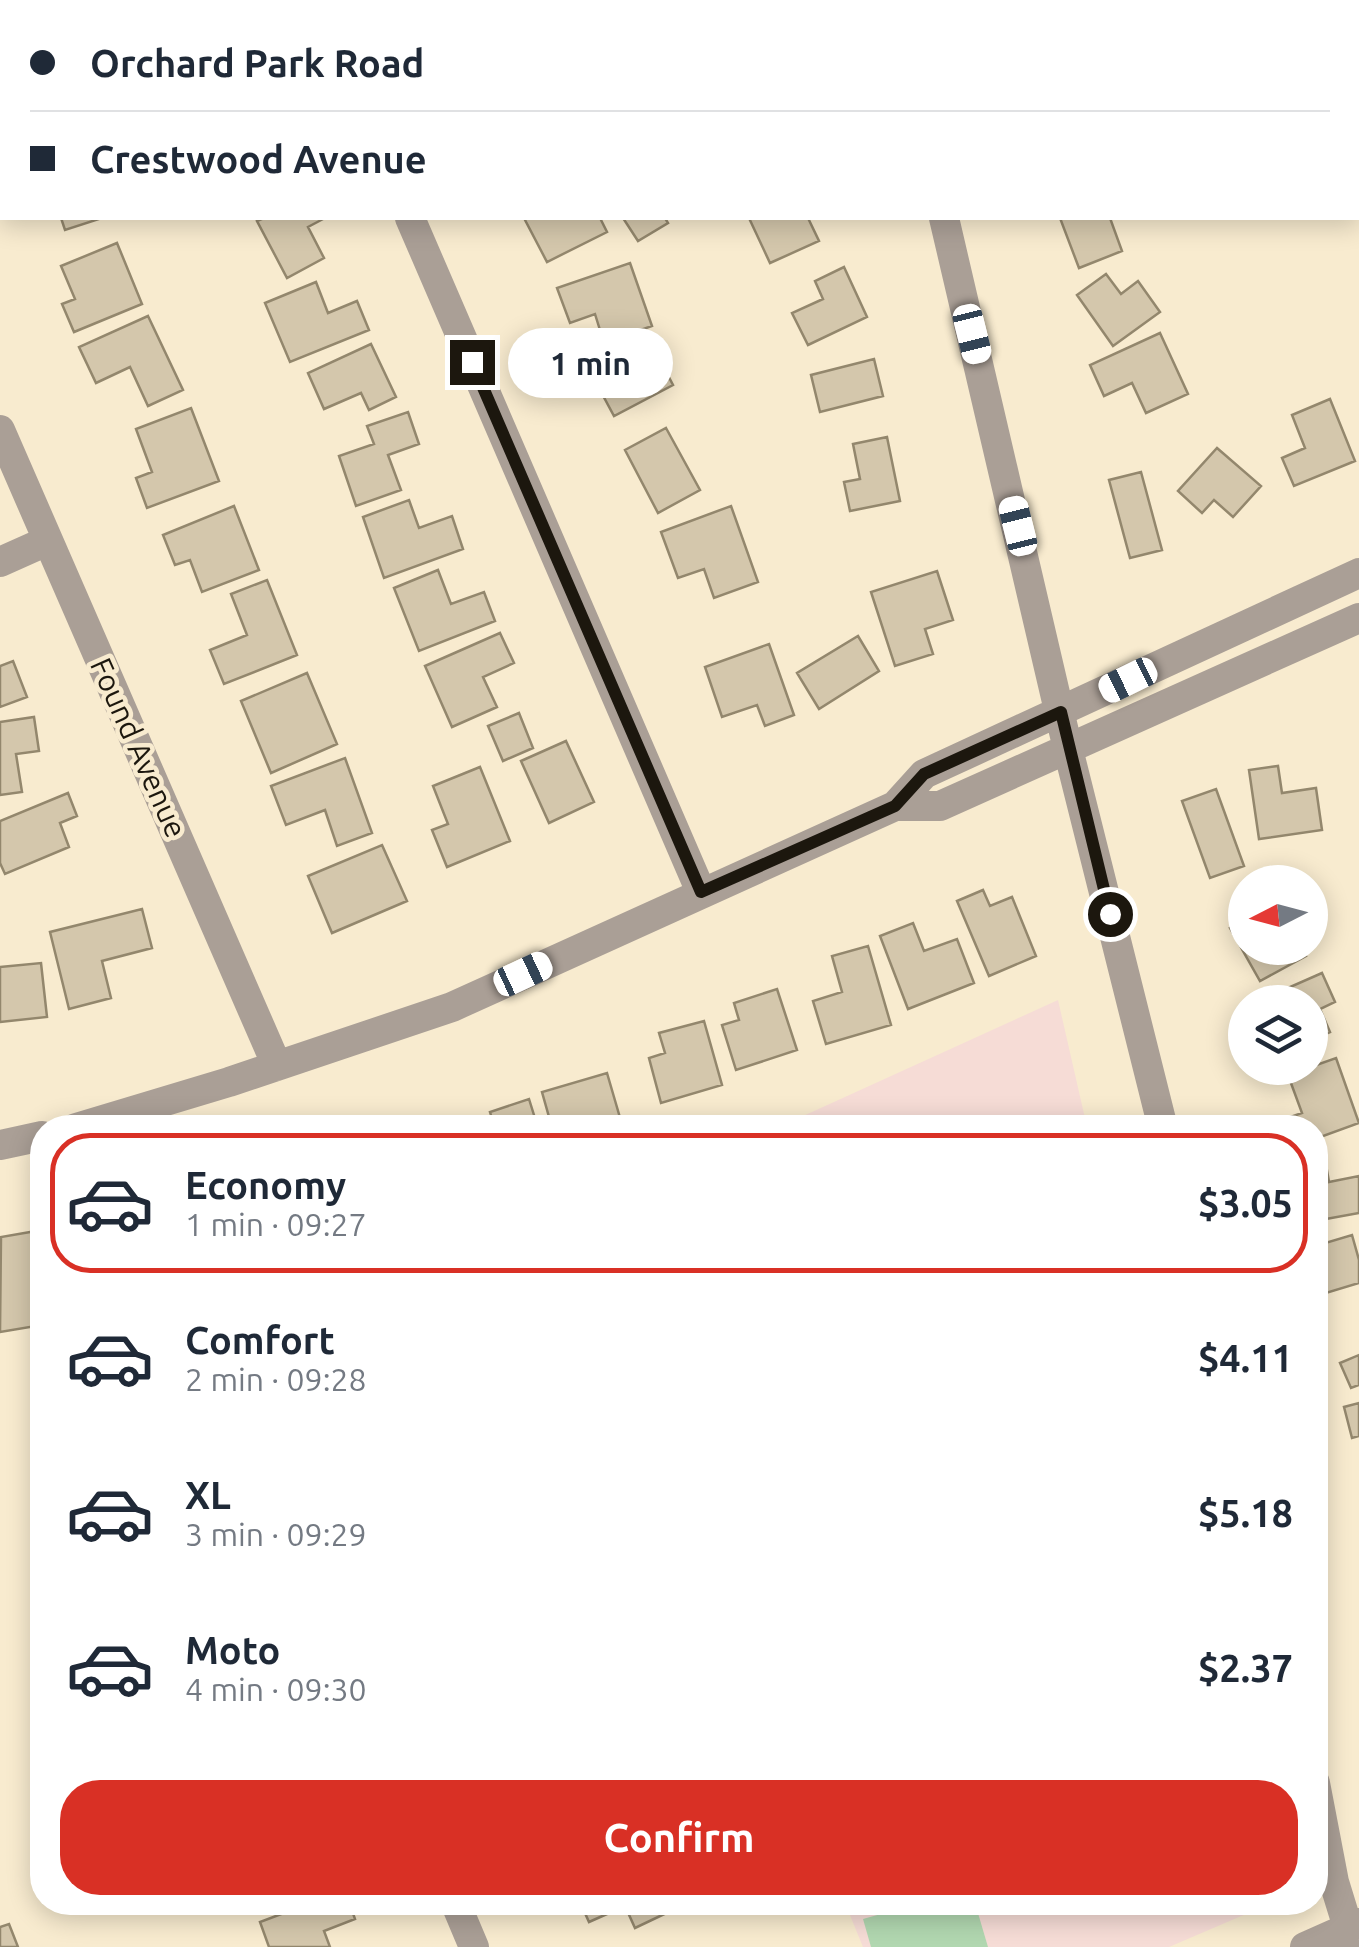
<!DOCTYPE html>
<meta charset="utf-8">
<style>
body{margin:0;font-family:Ubuntu,sans-serif;background:#f6f6f7;color:#1f2937;height:100vh;display:flex;flex-direction:column;font-size:38px;white-space:nowrap}
*{box-sizing:border-box;margin:0}
p{font-size:32px;color:#747a83}
.icon{flex:none;width:55px;height:55px;fill:none;stroke:currentColor;stroke-width:2;stroke-linecap:round;stroke-linejoin:round}
.map{position:relative;flex:1;overflow:hidden}
.side{position:absolute;left:30px;top:1115px;width:1298px;height:800px;display:flex;flex-direction:column;background:#fff;border-radius:40px;box-shadow:0 5px 25px #0003}
.side>*{flex:none}
.guide{position:absolute;left:0px;top:0px;width:1360px;height:220px;box-shadow:0 5px 25px #0003;display:grid;align-content:center;height:220px;padding:0 30px;background:#fff}
.needle{width:65px;rotate:264deg}
.buttons{position:absolute;left:1228px;top:865px;display:grid;gap:20px}
.buttons a{display:grid;place-items:center;width:100px;height:100px;border-radius:50%;background:#fff;box-shadow:0 5px 25px #0003;font-size:50px}
.end{position:absolute;width:45px;height:45px;margin:-22px;border:12px solid #1c170e;background:#fff;box-shadow:0 0 0 5px #fff}
.from{border-radius:50%}
.bubble{position:absolute;height:70px;border-radius:35px;background:#fff;box-shadow:0 5px 25px #0003;font-size:32px;font-weight:700;line-height:70px;text-align:center}
.car{position:absolute;width:30px;height:60px;margin:-30px -15px;border-radius:12px;box-shadow:0 0 8px 2px #0007;background:linear-gradient(#fff 24%,#345 0 40%,#fff 0 76%,#345 0 86%,#fff 0)}
.guide b{display:flex;align-items:center;gap:35px;height:95px;font-size:38px}
.guide b+b{border-top:2px solid #e0e1e3}
.guide i{width:25px;height:25px;background:#1f2937}
ul{padding:18px 0 0;list-style:none}
li{display:flex;align-items:center;gap:30px;height:140px;margin:0 20px 15px;padding:0 10px;border:5px solid transparent;border-radius:40px}
li div{flex:1}
li b{display:block;font-size:38px}
li em{font-style:normal;font-weight:700}
li.selected{border-color:#d93025}
li>.icon{width:90px;height:90px;stroke-width:1.5}
.action{display:flex;gap:20px;margin-top:auto;padding:20px 30px}
.action a{flex:1;height:115px;border-radius:40px;background:#d93025;color:#fff;font-size:40px;font-weight:700;line-height:115px;text-align:center}
.map>svg:first-child{display:block}
.education{fill:#f6dcd6}
.green{fill:#b1d7b0}
.building{fill:#d4c7ac;stroke:#93876d;stroke-width:2.5}
.lines{fill:none;stroke-linecap:round;stroke-linejoin:round}
.minor{stroke:#aa9f96;stroke-width:30}
.route{stroke:#1c170e;stroke-width:12}
.labels{text-anchor:middle;stroke-width:9;stroke-linejoin:round;paint-order:stroke}
.street-label{font-size:30px;fill:#1c170e;stroke:#f8ebcf}
</style>
<div class="map">
<svg width="1359" height="1947" viewBox="0 0 1359 1947">
<rect width="100%" height="100%" fill="#f8ebcf"/>
<!-- education -->
<path class="education" d="M1058,1000l29,127h-308z
M1266,1902l1,3 -98,42h-306l-18,-44z"/>
<!-- green -->
<path class="green" d="M920,1903h55l13,44h-117l-8,-28z"/>
<!-- building -->
<path class="building" d="M61,218h37l1,1 -34,11z
M264,218h61l-17,9 16,31 -37,20 -30,-57z
M524,218h76l7,14 -60,30z
M623,218h42l3,5 -30,18z
M749,218h59l11,23 -49,22z
M1060,218h50l12,33 -43,17z
M117,243l25,61 -68,28 -12,-28 13,-5 -14,-33z
M630,263l22,63 -48,17 -9,-29 -25,9 -13,-35z
M844,267l23,50 -59,28 -16,-32 31,-14 -8,-18z
M1106,274l15,20 17,-13 22,31 -47,34 -36,-51z
M316,282l12,31 29,-12 12,29 -79,32 -25,-59z
M148,316l35,74 -35,16 -18,-39 -34,16 -17,-36z
M1160,333l28,61 -42,19 -14,-30 -28,13 -14,-31z
M651,343l22,42 -59,31 -22,-41z
M371,344l25,53 -27,13 -8,-17 -37,16 -16,-36z
M874,359l9,37 -63,16 -9,-37z
M1330,399l25,62 -61,25 -12,-28 23,-10 -13,-33z
M191,408l28,73 -72,27 -11,-30 16,-6 -16,-43z
M408,412l11,32 -31,11 13,35 -45,16 -17,-50 35,-12 -7,-18z
M666,428l34,62 -42,23 -33,-63z
M887,437l13,64 -50,10 -6,-29 16,-3 -7,-35z
M1217,448l44,38 -28,31 -19,-17 -12,13 -24,-22z
M1141,472l21,78 -32,8 -21,-78z
M409,500l10,28 33,-12 11,33 -79,29 -21,-61z
M234,506l25,64 -57,22 -12,-32 -15,5 -12,-30z
M731,506l27,76 -44,16 -10,-29 -26,9 -17,-46z
M438,570l13,34 33,-12 11,29 -76,30 -25,-63z
M937,571l16,49 -28,9 8,25 -38,12 -24,-74z
M267,580l30,75 -73,29 -14,-34 37,-15 -16,-41z
M500,633l14,30 -31,14 14,30 -45,20 -27,-61z
M858,636l21,35 -60,38 -22,-36z
M769,644l25,71 -29,11 -8,-21 -35,12 -17,-50z
M13,661l14,36 -27,10v-41z
M307,673l30,71 -66,29 -30,-72z
M519,713l14,35 -30,13 -15,-35z
M34,717l5,34 -23,3 6,38 -22,3v-73z
M566,741l28,61 -45,21 -28,-62z
M345,758l27,75 -35,13 -12,-36 -39,15 -15,-39z
M1278,766l4,27 34,-5 6,42 -63,9 -10,-69z
M480,767l30,74 -63,26 -15,-37 16,-6 -15,-38z
M1216,789l28,77 -34,12 -28,-77z
M68,793l9,23 -17,7 9,24 -64,27 -5,-11v-42z
M382,845l25,56 -75,32 -24,-57z
M983,890l7,16 22,-9 24,59 -47,20 -32,-75z
M142,909l10,39 -50,13 9,37 -42,11 -19,-77z
M1245,920v28h57l4,8 -46,25 -30,-53z
M913,923l11,28 33,-12 17,44 -66,26 -28,-73z
M868,946l23,79 -65,19 -13,-43 29,-9 -10,-36z
M41,963l6,54 -47,5v-55z
M1322,973l13,29 -15,7 10,23 -20,9v-39h-45l-2,-3z
M777,989l20,61 -61,20 -14,-45 17,-5 -5,-17z
M704,1021l18,64 -61,18 -12,-45 16,-5 -6,-20z
M1336,1058l23,65 -44,16v-11h-37l-2,-6 26,-9 -14,-38z
M607,1073l16,55h-45l-3,-11 -24,7 -9,-32z
M529,1099l9,29h-43l-5,-16z
M1325,1159l4,23 30,-6v37l-44,8v-61z
M36,1231l6,41v53l-42,7 1,-95z
M1352,1235l7,25v23l-33,10 -11,-47z
M1359,1355v30l-8,3 -11,-25z
M1359,1403v33l-7,2 -8,-31z
M313,1902h36l6,17 -31,12 6,16h-61l-9,-25z
M580,1902h95l2,6 -42,20 -10,-22 -36,16z
M9,1924l9,23h-18v-20z"/>
<g class="lines">
<!-- minor -->
<path class="minor" d="M316,0l1,2
M892,0l1,2
M410,218l291,674
M944,218l124,531 95,379
M0,430l277,636
M0,562l47,-21
M895,806l29,-32 435,-201
M76,1128l153,-46 223,-75 443,-201h45l419,-188
M0,1145l42,-9
M1315,1783l19,99 20,65
M455,1902l19,45
M1305,1947l54,-24"/>
</g>
<g class="lines">
<!-- route -->
<path class="route" d="M472,362l229,530 194,-86 29,-32 137,-62 49,202"/>
</g>
<g class="labels">
<!-- street labels -->
<g class="street-label">
<text transform="translate(138 748) rotate(66)" y="10">Found Avenue</text>
</g>
</g>
</svg>
<div class="buttons">
<a><svg class="needle" viewBox="-14 -14 28 28"><path d="M0-13l5 13h-10z" fill="#e53935"/><path d="M0 13l5-13h-10z" fill="#747a83"/></svg></a>
<a><svg class="icon" aria-label="layers" viewBox="0 0 24 24"><path d="M12 4l9 5-9 5-9-5zM3 14l9 5 9-5"/></svg></a>
</div>
<i class="end from" style="left:1110px;top:914px"></i>
<i class="end" style="left:472px;top:362px"></i>
<div class="bubble" style="left:508px;top:328px;width:165px">1 min</div>
<i class="car" style="left:972px;top:334px;rotate:166deg"></i>
<i class="car" style="left:1018px;top:526px;rotate:346deg"></i>
<i class="car" style="left:1128px;top:680px;rotate:244deg"></i>
<i class="car" style="left:523px;top:974px;rotate:65deg"></i>
<div class="guide">
<b><i class="from"></i>Orchard Park Road</b>
<b><i></i>Crestwood Avenue</b>
</div>
<section class="side">
<ul>
<li class="selected"><svg class="icon" aria-label="car" viewBox="0 0 24 24"><path d="M5 17H2v-5l4-1 3-4h7l3 4 3 1v5h-3M9 17h6M6 11h13"/><circle cx="7" cy="17" r="2"/><circle cx="17" cy="17" r="2"/></svg><div><b>Economy</b><p>1 min · 09:27</p></div><em>$3.05</em></li>
<li><svg class="icon" aria-label="car" viewBox="0 0 24 24"><path d="M5 17H2v-5l4-1 3-4h7l3 4 3 1v5h-3M9 17h6M6 11h13"/><circle cx="7" cy="17" r="2"/><circle cx="17" cy="17" r="2"/></svg><div><b>Comfort</b><p>2 min · 09:28</p></div><em>$4.11</em></li>
<li><svg class="icon" aria-label="car" viewBox="0 0 24 24"><path d="M5 17H2v-5l4-1 3-4h7l3 4 3 1v5h-3M9 17h6M6 11h13"/><circle cx="7" cy="17" r="2"/><circle cx="17" cy="17" r="2"/></svg><div><b>XL</b><p>3 min · 09:29</p></div><em>$5.18</em></li>
<li><svg class="icon" aria-label="car" viewBox="0 0 24 24"><path d="M5 17H2v-5l4-1 3-4h7l3 4 3 1v5h-3M9 17h6M6 11h13"/><circle cx="7" cy="17" r="2"/><circle cx="17" cy="17" r="2"/></svg><div><b>Moto</b><p>4 min · 09:30</p></div><em>$2.37</em></li>
</ul>
<div class="action"><a>Confirm</a></div>
</section>
</div>
